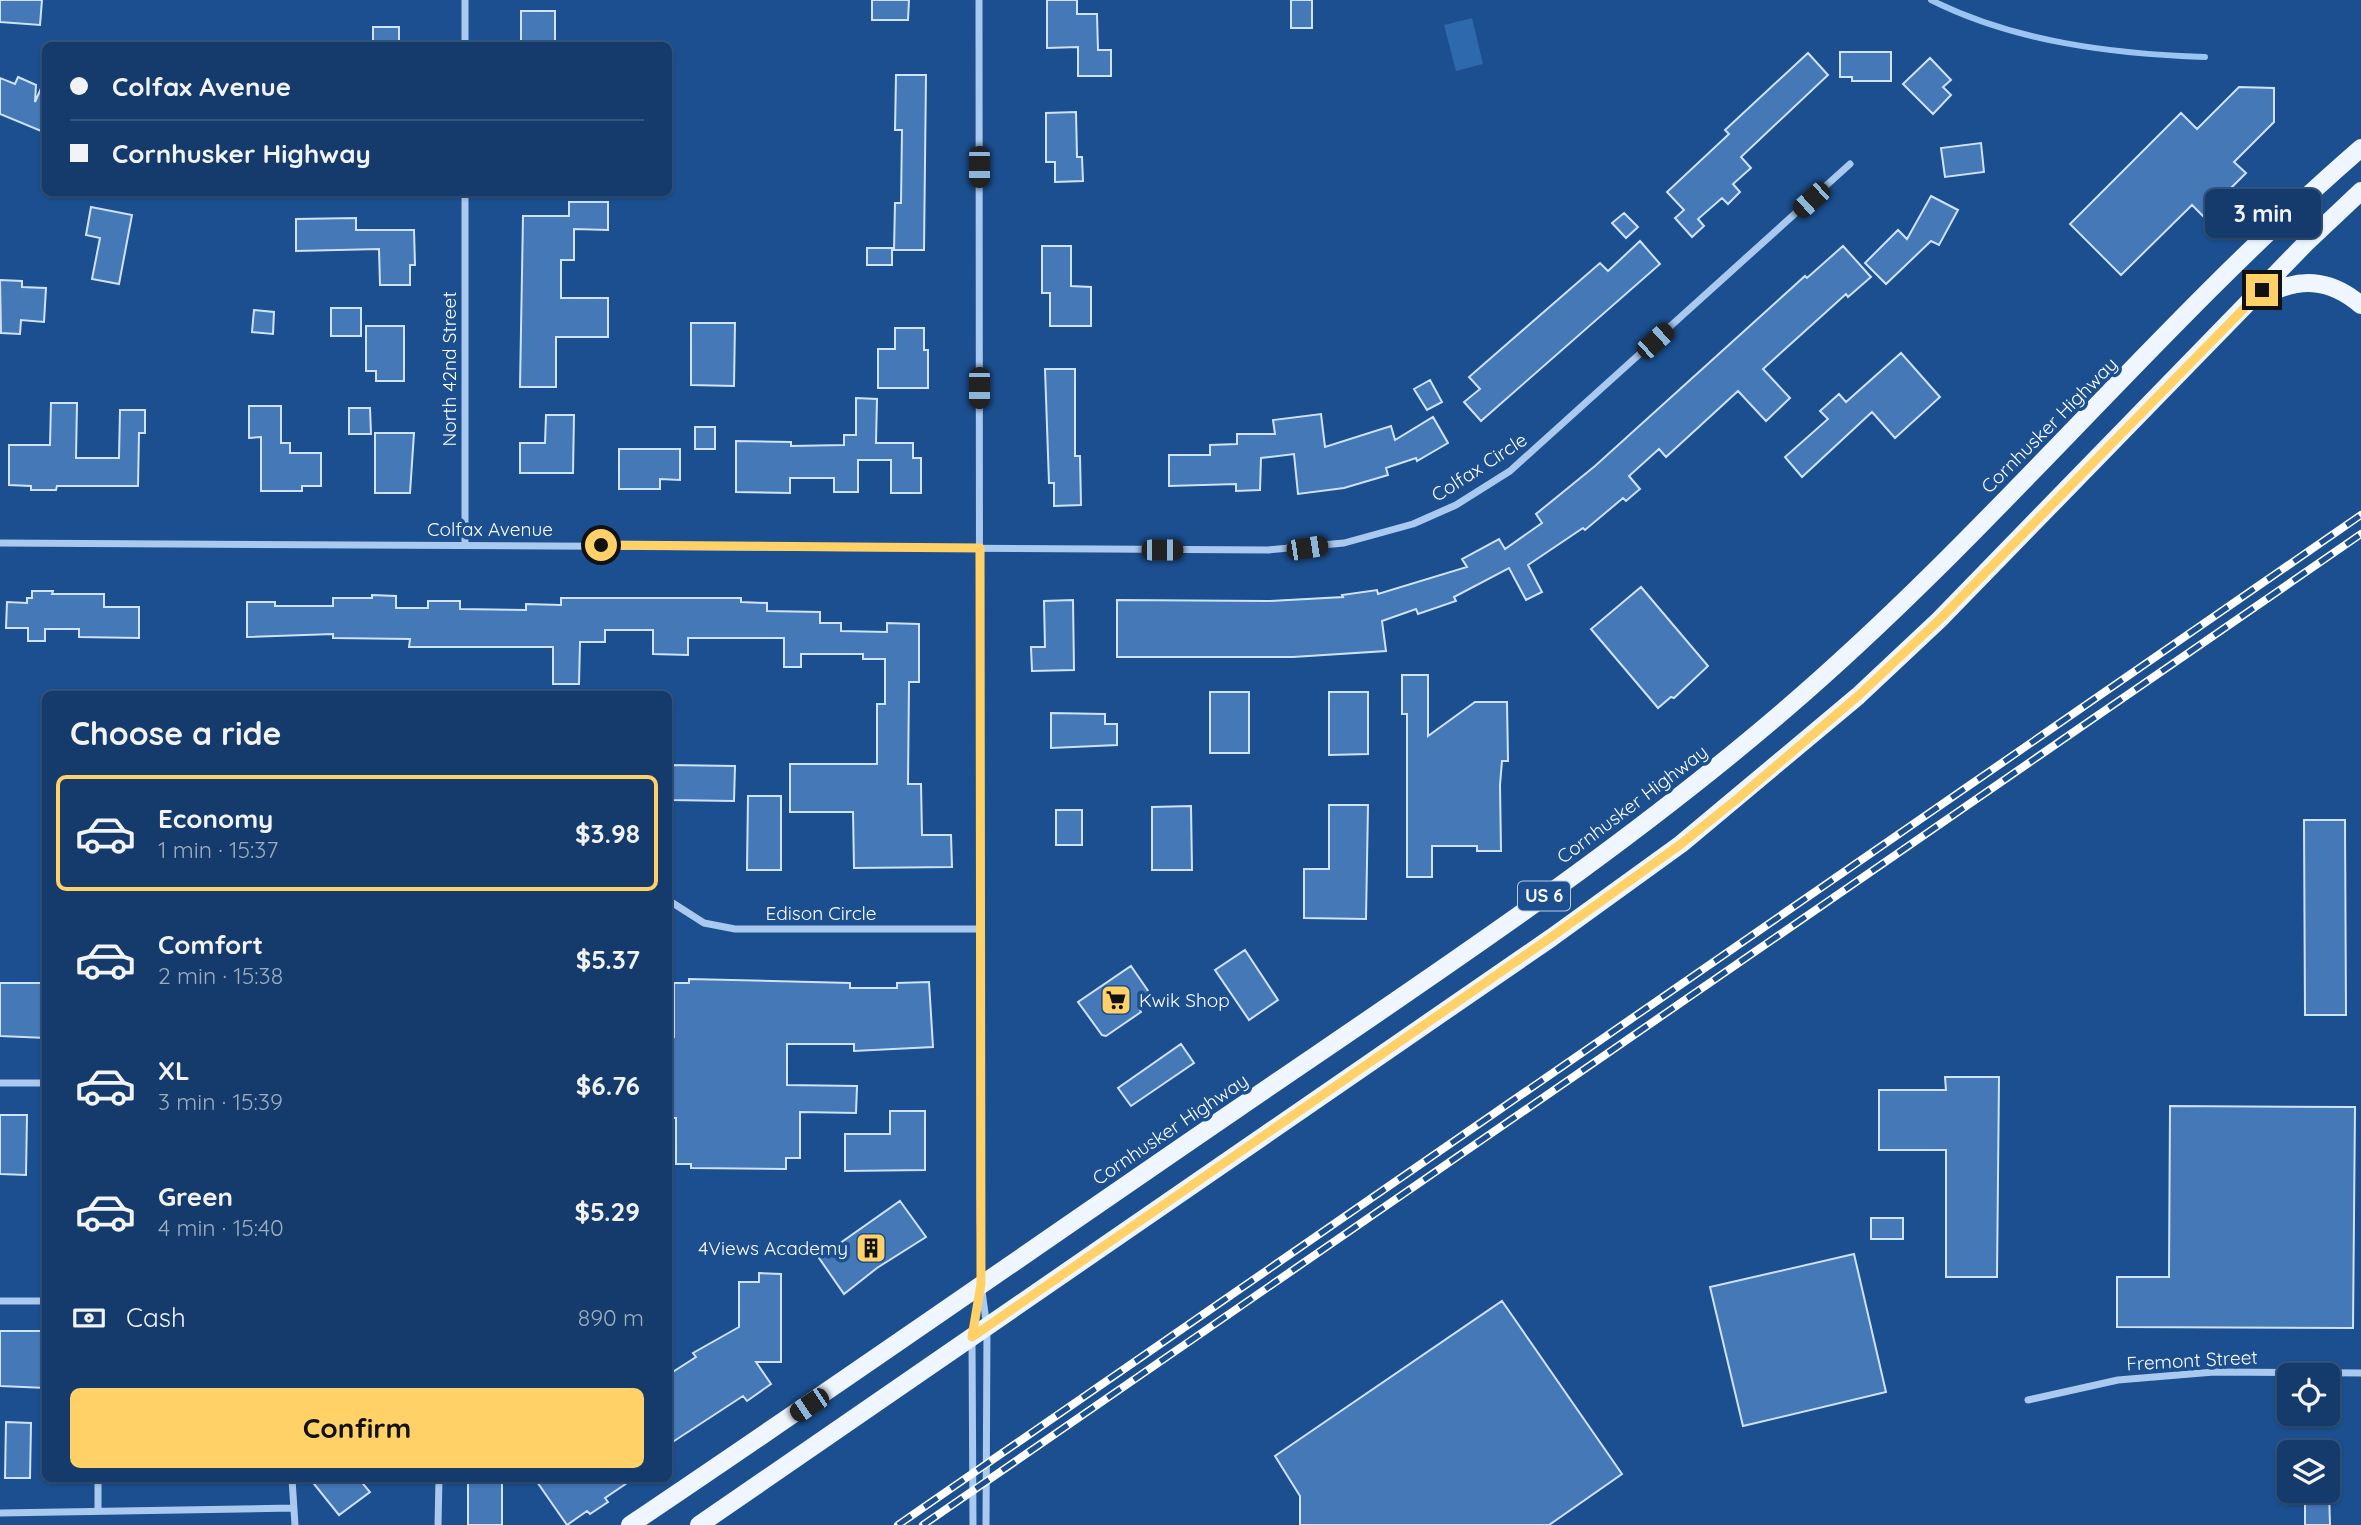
<!DOCTYPE html>
<meta charset="utf-8">
<style>
body{margin:0;font-family:Quicksand,sans-serif;background:#214673;color:#f1f3f6;height:100vh;display:flex;flex-direction:column;font-size:26px;white-space:nowrap}
*{box-sizing:border-box;margin:0}
p{font-size:23px;color:#9dadc1}
.icon{flex:none;width:38px;height:38px;fill:none;stroke:currentColor;stroke-width:2;stroke-linecap:round;stroke-linejoin:round}
.map{position:relative;flex:1;overflow:hidden}
.details{position:absolute;left:42px;top:691px;width:630px;height:791px;display:flex;flex-direction:column;background:#143b6b;border-radius:10px;box-shadow:0 2px 5px #0004,0 0 0 2px #33557e}
.details>*{flex:none}
.hud{position:absolute;left:42px;top:42px;width:630px;height:154px;border-radius:10px;box-shadow:0 2px 5px #0004,0 0 0 2px #33557e;display:grid;align-content:center;height:154px;padding:0 28px;background:#143b6b}
.controls{position:absolute;left:2277px;top:1363px;display:grid;gap:14px}
.controls a{display:grid;place-items:center;width:63px;height:63px;border-radius:10px;background:#143b6b;box-shadow:0 2px 5px #0004,0 0 0 2px #33557e;font-size:35px}
.end{position:absolute;width:32px;height:32px;margin:-16px;border:9px solid #ffd166;background:#111;box-shadow:0 0 0 4px #111}
.from{border-radius:50%}
.bubble{position:absolute;height:49px;border-radius:10px;background:#143b6b;box-shadow:0 2px 5px #0004,0 0 0 2px #33557e;font-size:23px;font-weight:700;line-height:49px;text-align:center}
.car{position:absolute;width:21px;height:42px;margin:-21px -10px;border-radius:9px;box-shadow:0 0 5px 2px #0007;background:linear-gradient(#222 24%,#8ab4d8 0 40%,#222 0 76%,#8ab4d8 0 86%,#222 0)}
.hud b{display:flex;align-items:center;gap:24px;height:66px;font-size:26px}
.hud b+b{border-top:2px solid #33557e}
.hud i{width:18px;height:18px;background:#f1f3f6}
ul{padding:0;list-style:none}
li{display:flex;align-items:center;gap:21px;height:116px;margin:0 14px 10px;padding:0 14px;border:4px solid transparent;border-radius:10px}
li div{flex:1}
li b{display:block;font-size:26px}
li em{font-style:normal;font-weight:700}
li.selected{border-color:#ffd166}
li>.icon{width:63px;height:63px;stroke-width:1.5}
h2{padding:0 28px;font-size:32px;line-height:84px}
.pay{display:flex;align-items:center;gap:18px;height:77px;padding:0 28px;font-size:26px}
.pay p{margin-inline-start:auto}
.cta{display:flex;gap:14px;margin-top:auto;padding:14px 28px}
.cta a{flex:1;height:80px;border-radius:10px;background:#ffd166;color:#111;font-size:28px;font-weight:700;line-height:80px;text-align:center}
.map>svg:first-child{display:block}
.green{fill:#2e69ad}
.lines{fill:none;stroke-linecap:round;stroke-linejoin:round}
.stream{stroke:#9cc4f0;stroke-width:6}
.building{fill:#4478b7;stroke:#cfe3fa;stroke-width:2}
.minor{stroke:#a9c9ee;stroke-width:7}
.primary{stroke:#f0f6ff;stroke-width:18}
.rail-casing{stroke:#fff;stroke-width:8}
.rail{stroke:#1b4f8f;stroke-width:5;stroke-dasharray:16;stroke-linecap:butt}
.route{stroke:#ffd166;stroke-width:9}
.labels{text-anchor:middle;stroke-width:7;stroke-linejoin:round;paint-order:stroke}
.shield{fill:#1b4f8f;stroke:#bbcadd;stroke-width:2}
.shield-label{font-size:18px;font-weight:bold;fill:#fff}
.street-label{font-size:19px;fill:#fff;stroke:#1b4f8f}
.poi-label{font-size:19px;fill:#fff;stroke:#1b4f8f;text-anchor:start}
</style>
<div class="map">
<svg width="2361" height="1525" viewBox="0 0 2361 1525">
<rect width="100%" height="100%" fill="#1b4f8f"/>
<!-- green -->
<path class="green" d="M1472,18l11,46 -27,7 -12,-46z"/>
<g class="lines">
<!-- stream -->
<path class="stream" d="M1931,0c84,42 182,54 274,57"/>
</g>
<!-- building -->
<path class="building" d="M0,0h42l-2,25 -40,-3z
M872,0h37l-1,20h-36z
M1047,0h30v14h20l1,36h13v26h-33v-29l-31,1z
M1291,0h21v28h-21z
M521,11h34v35h-34z
M373,27h26v19h-26z
M1840,52h51v29h-39v-4h-12z
M1808,53l20,22 -87,82 10,11 -18,16 7,8 -12,12 -6,-6 -24,21 6,7 -12,11 -17,-19 9,-8 -17,-18 62,-58 -4,-4z
M1930,58l21,22 -8,7 8,8 -18,19 -30,-30z
M896,75h30l-2,175h-30l1,-47h6l1,-73h-7z
M18,77l18,8 -1,17 11,-25v56l-46,-19v-36l15,6z
M2239,87l35,1v34l-40,40 12,11 -43,43 -11,-11 -71,70 -51,-51 111,-111 16,16z
M1076,112l1,45h5l1,24 -28,1v-20h-9v-49z
M1981,143l3,29 -39,5 -4,-29z
M1931,196l27,14 -19,35 -8,-4 -45,43 -21,-21 33,-33 9,9z
M569,202h39v28l-34,-1v31h-13v38h47v39h-52v50h-36l3,-171h46z
M91,207l41,8 -13,69 -27,-5 8,-41 -14,-3z
M1624,213l14,14 -12,11 -14,-15z
M356,218v12h58l1,35h-5v20h-30l-1,-36 -83,2v-32z
M1640,241l20,23 -179,157 -17,-19 16,-13 -11,-12 131,-114 8,8z
M1042,246h29v40l20,1v39h-41v-33h-8z
M1843,246l28,31 -23,20 -2,-3 -83,75 27,29 -24,23 -28,-30 -72,66 -7,-8 -30,27 11,13 -14,12 -3,-3 -38,32 -2,-2 -55,37 14,27 -16,8 -17,-32 -55,29 2,4 -38,13 -2,-5 -34,12 4,30 -93,6h-176v-57l151,1 75,-4 -1,-2 35,-5 1,4 89,-27 -5,-8 37,-20 6,10 37,-26 -6,-9 59,-48 210,-190 2,2z
M867,248h25v17h-25z
M0,280l22,1v6l24,1 -2,34 -23,-2 -1,14 -19,-1z
M331,308h30v28h-30z
M254,310l20,2 -1,22 -21,-2z
M691,323h44l-1,63 -43,-1z
M366,326h38v55h-28v-10h-10z
M895,328h29v22h4v38h-50v-39h17z
M1901,353l39,44 -45,41 -23,-26 -70,65 -17,-20 43,-38 -8,-8 19,-17 7,8z
M1045,369h30v87h5l1,49 -27,1v-23h-5z
M1430,380l12,22 -15,8 -13,-21z
M856,398l21,1 -1,44h37v15h8v35h-30v-33h-33v32h-24v-14h-44v15l-54,-1v-51l55,1v4l53,-1v-10h12z
M51,403h26l-1,55h43l1,-48h25v23h-6l-1,53h-81l-1,4h-25v-4l-22,-1v-40h41z
M249,406h32v37h9v10h31v33h-19v5h-41v-54l-12,1z
M349,408h21l1,26h-22z
M1321,414l4,33 66,-21 4,14 38,-23 15,26 -31,18 -1,-3 -30,10 2,7 -44,13 -46,6 -4,-40 -33,4 -1,32 -24,1v-7l-67,2v-31h41v-10l27,-1v-10h38l-2,-14z
M546,415h28l-1,58h-53v-30h25z
M695,427h20v22h-20z
M375,433h39l-4,60h-35z
M619,449h61v31l-20,-1v10h-41z
M1641,587l67,79 -34,32 -3,-1 -13,11 -67,-79z
M32,591h21l-1,3h52v13h35v31l-60,-1v-8h-34v12h-17v-13h-22l1,-26 20,1v-5h5z
M372,595l24,1v12h32v-7h32v8l66,1v-6l35,1v-7h180v4l26,1v8l53,1v11h21v8l46,1v-9l32,1v58h-10l-1,102h13l1,51h29l1,32 -98,1 -1,-56h-63v-48h87v-60h8v-45h-22v-5h-62v13h-17v-29h-96v17l-35,-1v-24h-48v12h-25l-1,42h-26v-37h-144l1,-8 -77,-1v-4l-86,3v-35h28v4h58v-8h39z
M1073,600l1,70 -42,1 -1,-24h14l-1,-46z
M1402,675h26v61l47,-34h32l1,59h-6l-2,24 1,66h-24v-5h-45v31h-25v-163h-5z
M1210,692h39v61h-39z
M1329,692h39v62l-39,1z
M1051,713l54,1v10h12v21l-66,3z
M668,765l67,1 -1,35 -66,-1z
M748,796h33v74h-34z
M1329,805h39l-2,114 -62,-1v-49h25z
M1191,806l1,64h-40v-63z
M1056,810h26v35h-26z
M2304,820h41l1,195h-41z
M1245,950l33,50 -29,20 -34,-50z
M1131,966l22,32 -14,10 2,4 -35,24 -4,-1 -24,-33z
M689,979l161,4v5h47v-5l32,-1 4,65 -79,4v-7h-67v41l70,1 -1,27 -56,-1v46h-14v11l-95,-1v-4h-15v-46h-8v-81h6v-54h15z
M0,983h46v55l-46,-2z
M1181,1044l13,19 -63,43 -13,-18z
M1945,1077h54l-2,200h-51v-127h-67v-60h67z
M2170,1106l185,1 -2,221 -236,-1v-50h52z
M890,1111h35v59l-80,1v-37h45z
M0,1115h27l-1,60 -26,-1z
M900,1201l26,36 -49,31 -33,26 -25,-36z
M1871,1218h32v21h-32z
M1854,1254l32,138 -143,34 -33,-139z
M759,1273l22,1v88h-25l15,22 -24,17 -4,-5 -75,49v-70l28,-18 -3,-4 46,-26v-45h20z
M1502,1301l120,173 -73,51h-249v-29l-25,-40z
M0,1331h46v57l-46,-2z
M6,1422l25,1 -1,55h-25z
M310,1479h49l11,13 -31,23z
M468,1479h34v46h-34z
M535,1479h98l-28,19 3,4 -18,12 -3,-3 -20,14z
M2305,1491h24l1,34h-25z"/>
<g class="lines">
<!-- minor -->
<path class="minor" d="M979,0l1,1201 1,83 6,44 -1,197
M465,46v-46
M0,543l1268,7 76,-7 69,-19 43,-19 54,-34 340,-307
M465,545v-353
M668,900l36,23 31,6h245
M0,1083h46
M0,1301h46
M2028,1400l90,-20 96,-8 147,1
M98,1479v32
M292,1479l3,46
M0,1513l293,-5
M438,1525l1,-46
M973,1525l-1,-188 8,-45"/>
<!-- primary -->
<path class="primary" d="M2263,296c36,-19 66,-18 98,9
M630,1525c204,-137 405,-278 607,-416 187,-128 378,-253 550,-401 203,-174 372,-385 574,-560
M699,1525l852,-587 130,-94 177,-148 81,-76 367,-377 55,-52"/>
<!-- rail casing -->
<g class="rail-casing">
<path id="rail" d="M898,1525l1463,-1010
M923,1525l1438,-991"/>
</g>
<!-- rail -->
<use href="#rail" class="rail"/>
</g>
<g class="lines">
<!-- route -->
<path class="route" d="M601,545l379,3 1,736 -9,53 578,-399 131,-94 56,-45 121,-103 81,-76 323,-330"/>
</g>
<!-- icons -->
<defs>
<g id="supermarket-square" transform="scale(1.575)"><rect x="-9" y="-9" width="18" height="18" rx="4" fill="#ffd166" stroke="#1b4f8f"/><path d="M-6-5.5h2.5l.6 2H6L4.5 2H-2.5L-4.4-4H-6ZM-1.5 3.2a1.3 1.3 0 1 0 .1 0ZM3 3.2a1.3 1.3 0 1 0 .1 0Z" fill="#111"/></g>
<g id="building-square" transform="scale(1.575)"><rect x="-9" y="-9" width="18" height="18" rx="4" fill="#ffd166" stroke="#1b4f8f"/><path d="M-4-6H4V6H1V3H-1V6H-4ZM-2.5-4.3h1.7v1.8h-1.7ZM.8-4.3h1.7v1.8H.8ZM-2.5-1h1.7V.8h-1.7ZM.8-1h1.7V.8H.8Z" fill="#111"/></g>
</defs>
<g fill-rule="evenodd">
<use href="#supermarket-square" x="1116" y="1000"/>
<use href="#building-square" x="871" y="1248"/>
</g>
<g class="labels">
<!-- shield labels -->
<rect class="shield" x="1518" y="881.5" width="52" height="29" rx="5"/>
<g class="shield-label">
<text x="1544" y="902">US 6</text>
</g>
<!-- street labels -->
<g class="street-label">
<text transform="translate(449 369) rotate(-90)" y="7">North 42nd Street</text>
<text transform="translate(2049 425) rotate(-45)" y="7">Cornhusker Highway</text>
<text transform="translate(1479 467) rotate(-33)" y="7">Colfax Circle</text>
<text x="490" y="536">Colfax Avenue</text>
<text transform="translate(1632 804) rotate(-37)" y="7">Cornhusker Highway</text>
<text x="821" y="920">Edison Circle</text>
<text transform="translate(1170 1129) rotate(-34)" y="7">Cornhusker Highway</text>
<text transform="translate(2192 1360) rotate(-3)" y="7">Fremont Street</text>
</g>
<!-- poi labels -->
<g class="poi-label">
<text x="1139" y="1007">Kwik Shop</text>
<text x="848" y="1255" text-anchor="end">4Views Academy</text>
</g>
</g>
</svg>
<div class="controls">
<a><svg class="icon" aria-label="locate" viewBox="0 0 24 24"><circle cx="12" cy="12" r="6"/><path d="M12 2v4M12 18v4M2 12h4M18 12h4"/></svg></a>
<a><svg class="icon" aria-label="layers" viewBox="0 0 24 24"><path d="M12 4l9 5-9 5-9-5zM3 14l9 5 9-5"/></svg></a>
</div>
<i class="end from" style="left:601px;top:545px"></i>
<i class="end" style="left:2262px;top:290px"></i>
<div class="bubble" style="left:2205px;top:189px;width:116px">3 min</div>
<i class="car" style="left:979px;top:167px;rotate:180deg"></i>
<i class="car" style="left:1811px;top:200px;rotate:228deg"></i>
<i class="car" style="left:1655px;top:341px;rotate:48deg"></i>
<i class="car" style="left:979px;top:388px;rotate:180deg"></i>
<i class="car" style="left:1307px;top:548px;rotate:81deg"></i>
<i class="car" style="left:1162px;top:550px;rotate:90deg"></i>
<i class="car" style="left:809px;top:1405px;rotate:236deg"></i>
<div class="hud">
<b><i class="from"></i>Colfax Avenue</b>
<b><i></i>Cornhusker Highway</b>
</div>
<section class="details">
<h2>Choose a ride</h2>
<ul>
<li class="selected"><svg class="icon" aria-label="car" viewBox="0 0 24 24"><path d="M5 17H2v-5l4-1 3-4h7l3 4 3 1v5h-3M9 17h6M6 11h13"/><circle cx="7" cy="17" r="2"/><circle cx="17" cy="17" r="2"/></svg><div><b>Economy</b><p>1 min · 15:37</p></div><em>$3.98</em></li>
<li><svg class="icon" aria-label="car" viewBox="0 0 24 24"><path d="M5 17H2v-5l4-1 3-4h7l3 4 3 1v5h-3M9 17h6M6 11h13"/><circle cx="7" cy="17" r="2"/><circle cx="17" cy="17" r="2"/></svg><div><b>Comfort</b><p>2 min · 15:38</p></div><em>$5.37</em></li>
<li><svg class="icon" aria-label="car" viewBox="0 0 24 24"><path d="M5 17H2v-5l4-1 3-4h7l3 4 3 1v5h-3M9 17h6M6 11h13"/><circle cx="7" cy="17" r="2"/><circle cx="17" cy="17" r="2"/></svg><div><b>XL</b><p>3 min · 15:39</p></div><em>$6.76</em></li>
<li><svg class="icon" aria-label="car" viewBox="0 0 24 24"><path d="M5 17H2v-5l4-1 3-4h7l3 4 3 1v5h-3M9 17h6M6 11h13"/><circle cx="7" cy="17" r="2"/><circle cx="17" cy="17" r="2"/></svg><div><b>Green</b><p>4 min · 15:40</p></div><em>$5.29</em></li>
</ul>
<div class="pay"><svg class="icon" aria-label="cash" viewBox="0 0 24 24"><path d="M3 7h18v10H3z"/><circle cx="12" cy="12" r="2"/></svg>Cash<p>890 m</p></div>
<div class="cta"><a>Confirm</a></div>
</section>
</div>
